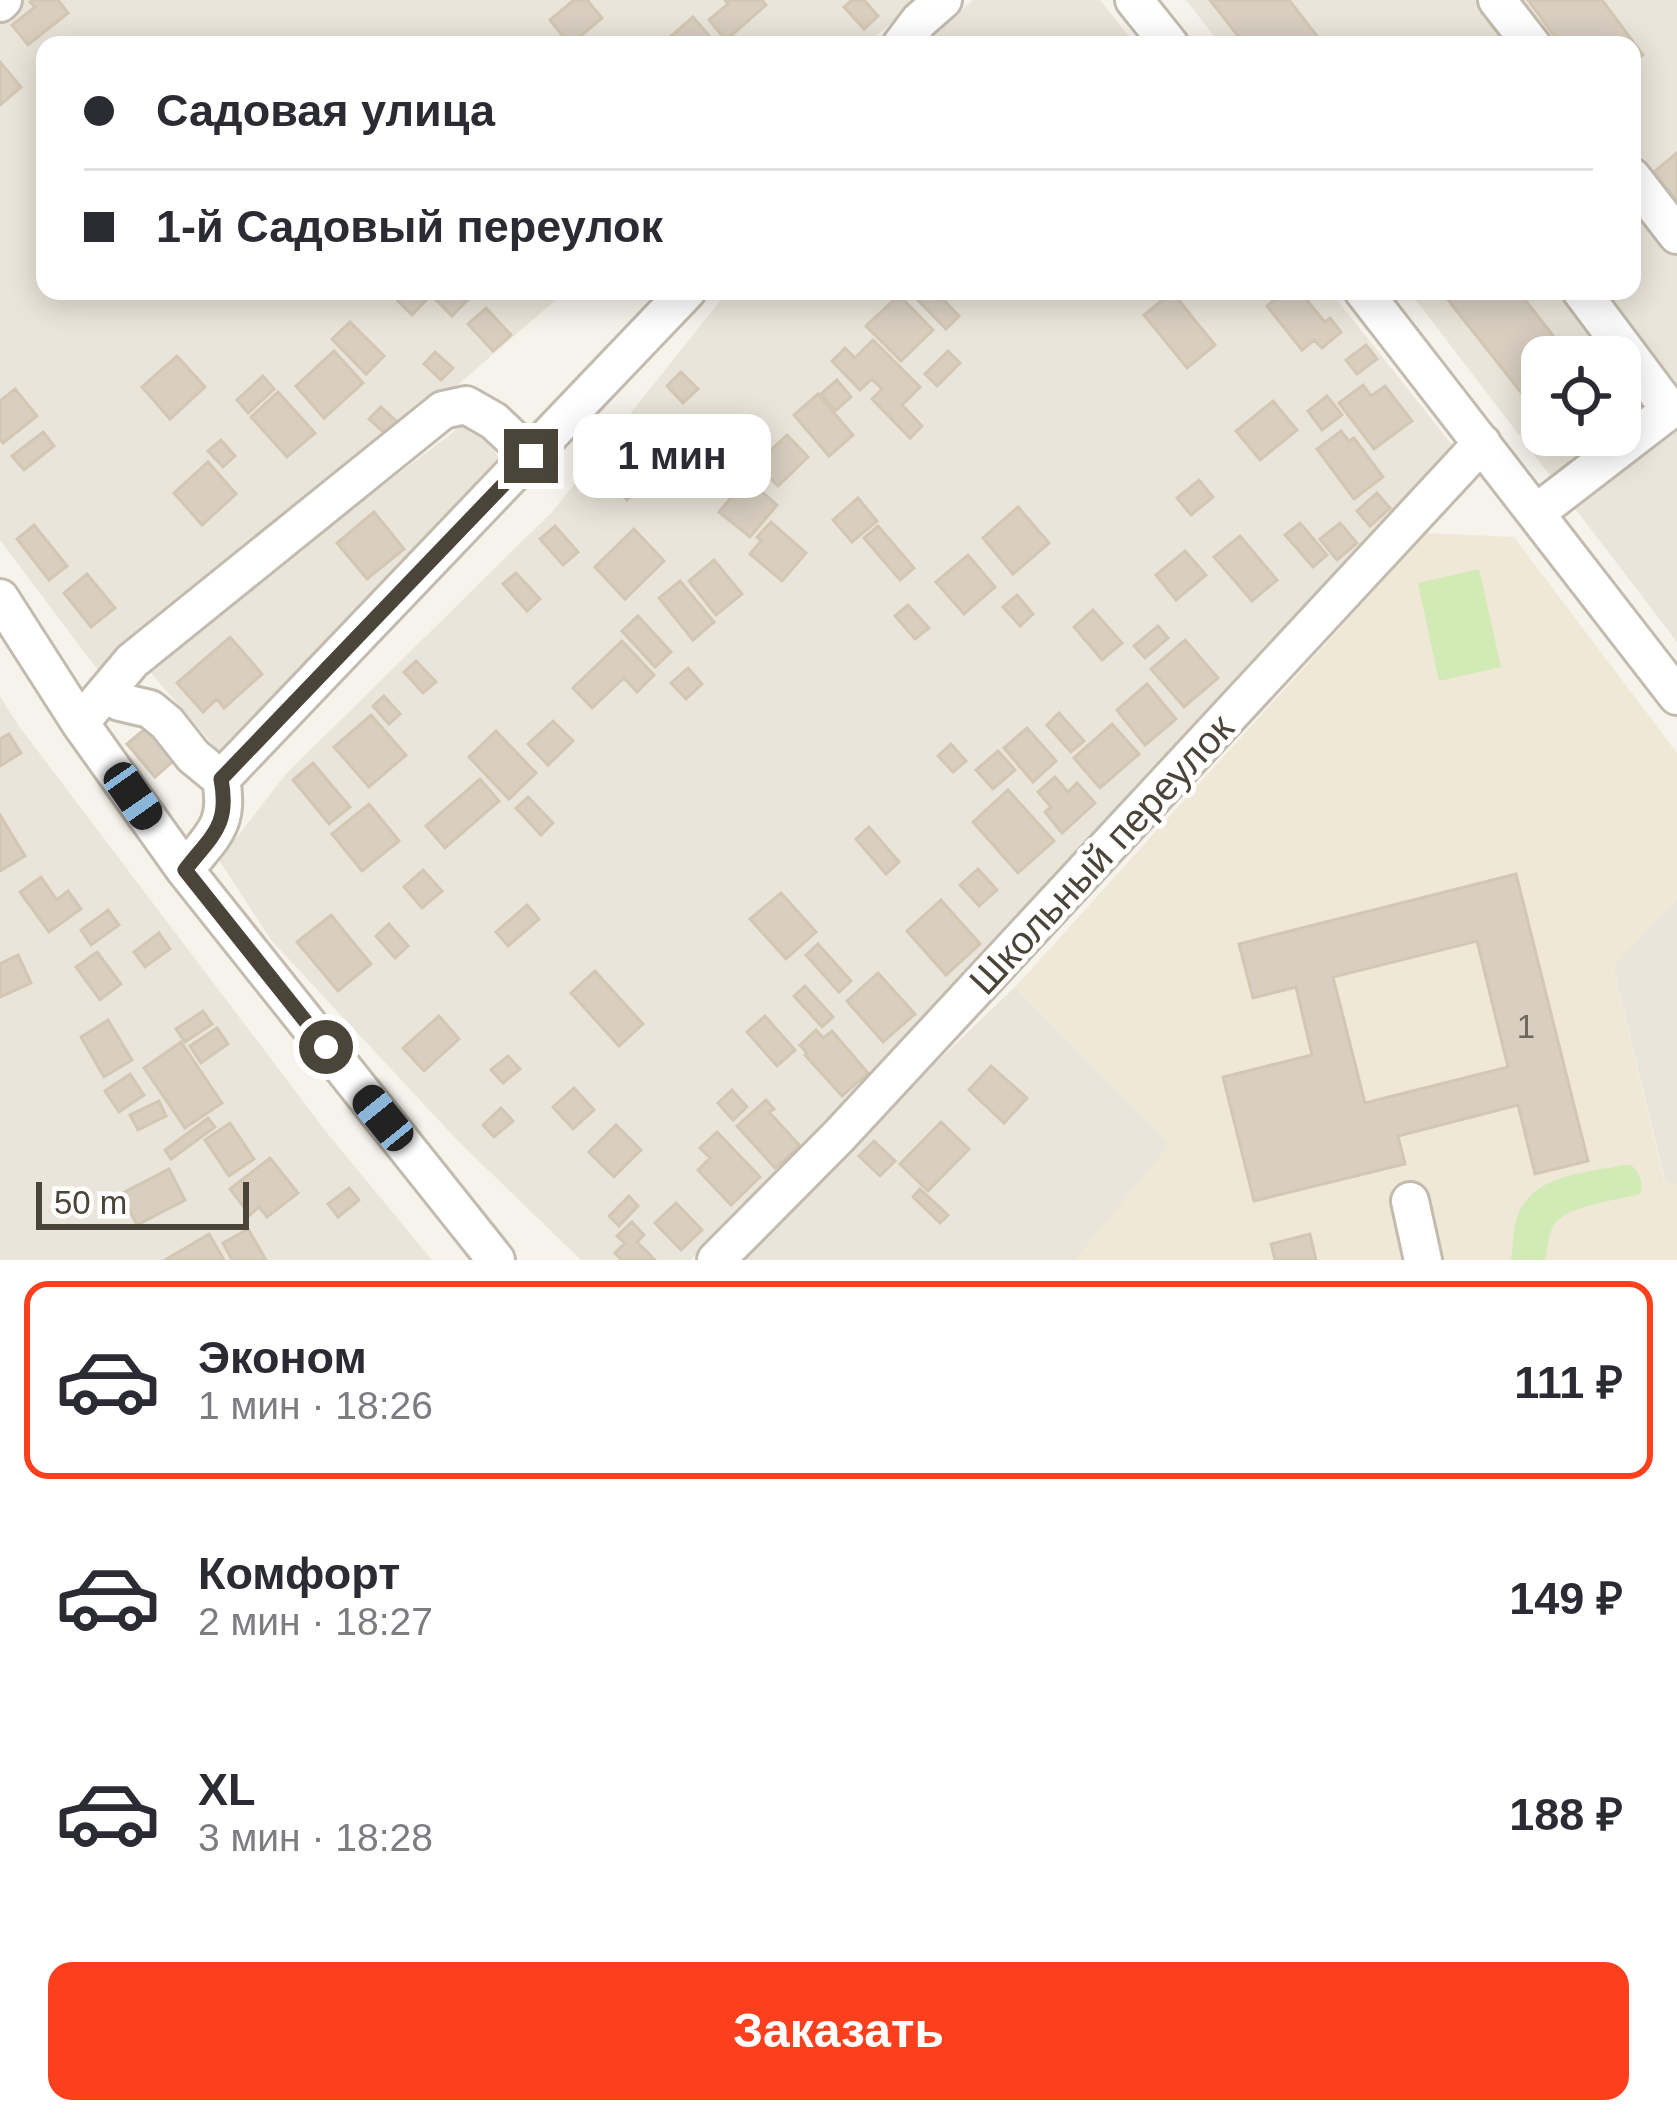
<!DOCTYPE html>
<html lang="ru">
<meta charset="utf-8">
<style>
body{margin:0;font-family:Helvetica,sans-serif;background:#f2f2f3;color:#2b2b33;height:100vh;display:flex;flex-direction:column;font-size:45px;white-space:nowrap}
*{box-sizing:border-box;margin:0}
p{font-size:39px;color:#7c7c81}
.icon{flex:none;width:66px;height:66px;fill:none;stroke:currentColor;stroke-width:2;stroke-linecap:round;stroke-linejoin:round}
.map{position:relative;height:1260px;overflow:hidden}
.panel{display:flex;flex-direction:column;background:#fff;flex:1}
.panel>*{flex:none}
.banner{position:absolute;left:36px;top:36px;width:1605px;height:264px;border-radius:24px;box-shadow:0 6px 30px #0003;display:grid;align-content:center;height:264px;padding:0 48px;background:#fff}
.fabs{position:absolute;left:1521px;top:336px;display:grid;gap:24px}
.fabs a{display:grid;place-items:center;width:120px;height:120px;border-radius:24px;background:#fff;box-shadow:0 6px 30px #0003;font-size:60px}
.scale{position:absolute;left:36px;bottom:30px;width:213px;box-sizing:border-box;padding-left:12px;border:6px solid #4b4439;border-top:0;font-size:33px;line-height:42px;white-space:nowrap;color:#4b4439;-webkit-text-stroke:9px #fff;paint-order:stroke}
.end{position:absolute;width:54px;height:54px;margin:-27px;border:15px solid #4b4439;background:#fff;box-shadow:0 0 0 6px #fff}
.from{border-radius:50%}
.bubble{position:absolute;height:84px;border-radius:24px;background:#fff;box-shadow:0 6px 30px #0003;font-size:39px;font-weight:600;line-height:84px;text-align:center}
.car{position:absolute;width:36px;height:72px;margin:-36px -18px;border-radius:15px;box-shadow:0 0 9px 3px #0007;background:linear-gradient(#222 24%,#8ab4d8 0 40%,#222 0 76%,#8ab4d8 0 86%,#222 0)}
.banner b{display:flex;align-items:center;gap:42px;height:114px;font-size:45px}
.banner b+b{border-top:3px solid #e1e1e2}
.banner i{width:30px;height:30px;background:#2b2b33}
ul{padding:21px 0 0;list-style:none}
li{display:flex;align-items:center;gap:36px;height:198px;margin:0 24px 18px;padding:0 24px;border:6px solid transparent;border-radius:24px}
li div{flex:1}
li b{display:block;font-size:45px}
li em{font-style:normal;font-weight:600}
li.on{border-color:#fc3f1d}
li>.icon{width:108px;height:108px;stroke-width:1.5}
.action{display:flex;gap:24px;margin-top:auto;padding:24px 48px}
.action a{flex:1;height:138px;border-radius:24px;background:#fc3f1d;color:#fff;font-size:48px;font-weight:600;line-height:138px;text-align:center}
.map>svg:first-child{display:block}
.residential{fill:#eae5da;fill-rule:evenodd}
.education{fill:#efe8d6}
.green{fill:#d2eab5}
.building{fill:#d8cfc1;stroke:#d3c7b4;stroke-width:3;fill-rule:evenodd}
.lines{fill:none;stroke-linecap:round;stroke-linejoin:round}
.minor-casing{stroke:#c2bbae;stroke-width:42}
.minor{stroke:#fff;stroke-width:36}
.route{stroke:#4b4439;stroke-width:15}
.labels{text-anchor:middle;stroke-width:10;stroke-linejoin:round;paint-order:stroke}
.number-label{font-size:33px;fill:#6e675b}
.street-label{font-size:39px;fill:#4b4439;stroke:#fff}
</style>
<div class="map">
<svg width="1677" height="1260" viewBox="0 0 1677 1260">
<rect width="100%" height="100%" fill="#f6f3ec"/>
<!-- residential -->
<path class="residential" d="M0,0h920l-55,45h-820v246h521l-173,150 -296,228 -97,-129z
M973,0h127l36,45h-212z
M1186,0h491v642l-268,-351h223v-246h-411zM1542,357h78v78h-78z
M728,291h602l127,160 -437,463 -185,203 -144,143h-110l-123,-119 -187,-201 -52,-80 67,-86 266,-262z
M468,421l39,45 -141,145 -146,142 -75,-87z
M0,696l18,29 309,408 105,127h-432z
M1677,899v287l-12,-5 -52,-215z
M1015,987l156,157 -96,116h-345z"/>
<!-- education -->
<path class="education" d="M1426,533l88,4 163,216v146l-64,68 51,213 13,6v74h-602l95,-116 -155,-157z"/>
<!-- green -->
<path class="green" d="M1479,569l22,98 -62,14 -21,-98z
M1623,1165h8c9,8 13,18 9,29 -22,6 -69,11 -84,28 -8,9 -8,27 -11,38h-34c2,-13 2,-27 5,-39 13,-47 67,-47 107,-56z"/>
<!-- building -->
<path class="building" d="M33,0h25l10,13 -40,32 -16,-20 23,-18 -5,-5z
M574,0h13l15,18 -32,27 -20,-25z
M725,0h37l4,5 -40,35 -17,-20 19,-16z
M852,0h12l14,16 -14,13 -20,-22z
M1210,0h79l35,45h-79z
M1528,0h74l41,55 -11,8v-18h-71z
M693,17l24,28h-56z
M0,62l21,25 -21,18z
M1677,153v48l-23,-29z
M408,291h62l3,3 -21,22 -21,-21 -19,20 -14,-14z
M909,291h35l-5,4 20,21 -13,13z
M1285,291h14l26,31 5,-4 11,14 -19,16 -8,-8 -12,10 -35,-44z
M1441,291h77l52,66h-28v24l-18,15z
M1172,292l43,53 -28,23 -43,-53z
M899,295l34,35 -32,31 -35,-35z
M486,308l25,27 -18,16 -25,-27z
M350,322l34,34 -18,18 -34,-35z
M873,340l47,47 -18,18 20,21 -12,12 -38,-39 10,-10 -10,-10 -12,11 -28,-29 13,-13 10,10z
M1366,345l11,14 -20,15 -11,-14z
M334,351l29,32 -39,35 -28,-32z
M948,351l12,12 -23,23 -12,-12z
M435,352l18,16 -12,12 -17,-16z
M177,356l28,31 -35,32 -28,-32z
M681,372l17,17 -15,14 -16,-17z
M263,376l11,13 -26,24 -11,-13z
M837,380l14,17 -16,14 -14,-17z
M1363,385l8,11 14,-10 27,35 -38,28 -35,-46z
M15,389l22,27 -34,27 -3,-4v-38z
M278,392l37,41 -28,24 -36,-40z
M818,394l35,41 -24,21 -35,-41z
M1327,396l15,19 -20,15 -14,-19z
M1273,401l24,29 -37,30 -24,-29z
M381,407l22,20 -12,12 -22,-20z
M1341,431l8,10 5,-3 29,39 -29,22 -37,-50z
M43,432l11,14 -30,24 -12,-14z
M787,435l21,22 -30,29 -22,-22z
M221,440l14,16 -12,11 -15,-16z
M208,462l28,32 -34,31 -28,-32z
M626,463l19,20 -18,17 -19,-20z
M747,479l30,26 -27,32 -31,-25z
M1199,480l14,17 -22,18 -14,-17z
M1377,493l13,15 -20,18 -13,-15z
M858,498l19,23 -25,21 -19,-22z
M1018,507l31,36 -36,31 -30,-36z
M374,512l30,37 -37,30 -30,-36z
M771,522l35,31 -24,28 -32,-27 11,-13 -4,-4z
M1300,523l27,32 -14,12 -28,-32z
M1340,523l17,20 -20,17 -17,-21z
M34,525l33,41 -18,14 -32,-41z
M555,526l23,26 -15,13 -23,-26z
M878,526l36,42 -14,12 -36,-42z
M634,529l30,32 -39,38 -30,-32z
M1240,536l37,44 -25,21 -38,-44z
M1185,551l21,24 -30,25 -20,-25z
M968,555l27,32 -31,27 -28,-32z
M714,560l28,34 -26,21 -27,-34z
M516,573l24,26 -13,12 -24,-27z
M87,574l28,34 -24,19 -27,-34z
M680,581l34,41 -21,18 -34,-42z
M1017,595l16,19 -13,12 -17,-19z
M908,605l21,23 -14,11 -20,-23z
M1093,610l29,33 -20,17 -28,-33z
M638,616l33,36 -16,15 -33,-36z
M1158,626l10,12 -23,20 -11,-12z
M230,637l32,37 -38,34 -7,-9 -14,13 -26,-29z
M1185,640l33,38 -34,29 -33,-38z
M622,641l32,34 -17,17 -13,-14 -32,30 -19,-20z
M416,661l20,21 -13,11 -19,-21z
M688,668l14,16 -16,15 -15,-16z
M1147,684l29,35 -31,26 -28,-35z
M384,696l16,18 -11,10 -16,-18z
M1059,713l25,28 -13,11 -24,-27z
M371,715l35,40 -37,32 -35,-40z
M553,721l20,20 -25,24 -20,-21z
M152,723l27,33 -24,21 -28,-33z
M1112,724l27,30 -39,34 -26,-30z
M1027,728l29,33 -23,21 -29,-34z
M496,731l40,42 -27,26 -40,-42z
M9,734l12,19 -21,13v-27z
M951,744l15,17 -13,11 -15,-16z
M998,751l17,19 -22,19 -17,-19z
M313,763l37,44 -21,17 -36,-44z
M1055,777l13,15 9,-9 18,20 -33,30 -17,-21 6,-5 -13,-15z
M480,779l19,22 -54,47 -19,-22z
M1008,790l46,51 -36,32 -45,-51z
M528,797l25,26 -12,12 -25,-27z
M369,804l30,37 -37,30 -30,-37z
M0,815l25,41 -25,15z
M869,827l30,35 -13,12 -30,-35z
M978,869l19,21 -18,16 -19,-21z
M423,870l19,21 -20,17 -18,-21z
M1516,874l72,287 -53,13 -17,-69 -120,31 7,28 -151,37 -31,-124 89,-22 -16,-68 -43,11 -14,-54zM1477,941l31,126 -143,36 -32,-126z
M41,877l16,23 11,-9 13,18 -32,23 -29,-40z
M781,893l35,39 -30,27 -36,-40z
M941,900l39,44 -34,31 -39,-44z
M527,905l12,14 -31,27 -12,-14z
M108,910l11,15 -28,20 -10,-15z
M331,915l40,49 -33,27 -41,-49z
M389,924l19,22 -13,12 -19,-22z
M159,933l11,16 -25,18 -11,-15z
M818,944l33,37 -12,11 -33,-37z
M97,952l24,32 -21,16 -24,-33z
M18,955l13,28 -31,14v-33z
M595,971l48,53 -24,22 -48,-53z
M878,973l37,41 -32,28 -36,-41z
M805,986l28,31 -11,10 -28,-31z
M203,1011l9,13 -27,18 -9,-13z
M439,1016l20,23 -35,32 -21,-23z
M765,1016l30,34 -18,16 -30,-34z
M108,1020l24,40 -28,17 -23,-40z
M217,1028l11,16 -27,19 -11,-17z
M816,1030l7,8 9,-7 36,42 -26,23 -37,-41 2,-2 -7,-8z
M181,1042l41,61 -37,25 -41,-60z
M508,1056l12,13 -17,14 -12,-13z
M991,1066l36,32 -23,25 -35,-33z
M130,1074l14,21 -25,17 -14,-21z
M574,1088l20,22 -21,19 -20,-22z
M732,1090l15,17 -14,13 -15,-17z
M766,1100l8,9 -5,3 31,34 -25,22 -38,-42z
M159,1101l7,15 -28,14 -8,-15z
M501,1108l12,13 -19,16 -11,-12z
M208,1118l7,9 -44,32 -6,-9z
M941,1122l28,27 -41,42 -28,-27z
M230,1123l24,36 -25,17 -24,-36z
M616,1125l25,25 -27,27 -25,-25z
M717,1132l43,45 -29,28 -33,-35 12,-12 -10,-10z
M874,1141l21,20 -15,15 -21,-20z
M270,1158l28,35 -31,24 -8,-10 -9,8 -20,-26z
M169,1169l16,31 -48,25 -16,-31z
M349,1188l10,12 -21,17 -10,-13z
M920,1189l28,26 -8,8 -27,-26z
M629,1196l9,10 -19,20 -10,-10z
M676,1203l26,27 -21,20 -26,-27z
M632,1222l12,13 -7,7 18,18h-33l-7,-7 10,-10 -8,-7z
M248,1229l18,31h-34l-9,-17z
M209,1234l15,26h-59z
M1310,1234l6,26h-41l-4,-16z"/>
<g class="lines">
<!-- minor casing -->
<g class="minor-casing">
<path id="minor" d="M1134,0l36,45
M1497,0l35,45
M0,3l3,-3
M901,45l18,-24 24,-21
M1632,177l45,58
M1363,291l314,405
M1536,513l134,-103 -89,-119
M0,598l80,125 105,147 311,390
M106,693l14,9 30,7 17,14 26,33 28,23
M80,723l52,-62 311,-251 23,-5 28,16 37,35
M185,870c27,-35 45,-44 36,-91l466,-488
M1410,1201l13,59
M716,1260l123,-124 643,-693"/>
</g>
<!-- minor -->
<use href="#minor" class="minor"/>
</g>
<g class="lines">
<!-- route -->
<path class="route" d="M326,1047l-141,-177c27,-35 45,-44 36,-91l310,-323"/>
</g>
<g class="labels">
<!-- number labels -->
<g class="number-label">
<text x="1526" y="1038">1</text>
</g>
<!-- street labels -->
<g class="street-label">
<text transform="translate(1101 854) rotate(-47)" y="14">Школьный переулок</text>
</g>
</g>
</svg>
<div class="fabs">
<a><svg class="icon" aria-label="locate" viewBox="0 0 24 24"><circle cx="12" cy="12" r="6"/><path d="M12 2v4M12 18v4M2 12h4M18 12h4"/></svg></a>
</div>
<div class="scale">50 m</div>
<i class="end from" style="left:326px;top:1047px"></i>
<i class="end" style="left:531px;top:456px"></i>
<div class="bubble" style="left:573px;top:414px;width:198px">1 мин</div>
<i class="car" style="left:133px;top:796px;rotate:145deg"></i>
<i class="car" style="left:383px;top:1118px;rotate:321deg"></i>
<div class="banner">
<b><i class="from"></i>Садовая улица</b>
<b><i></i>1-й Садовый переулок</b>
</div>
</div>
<section class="panel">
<ul>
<li class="on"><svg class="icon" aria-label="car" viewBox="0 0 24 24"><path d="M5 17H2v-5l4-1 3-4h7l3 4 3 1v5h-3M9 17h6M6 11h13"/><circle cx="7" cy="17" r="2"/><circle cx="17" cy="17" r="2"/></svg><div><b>Эконом</b><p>1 мин · 18:26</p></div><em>111 ₽</em></li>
<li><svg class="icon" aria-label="car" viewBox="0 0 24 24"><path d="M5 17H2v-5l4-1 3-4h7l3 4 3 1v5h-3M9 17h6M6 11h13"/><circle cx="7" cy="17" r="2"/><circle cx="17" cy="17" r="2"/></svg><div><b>Комфорт</b><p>2 мин · 18:27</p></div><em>149 ₽</em></li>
<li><svg class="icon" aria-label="car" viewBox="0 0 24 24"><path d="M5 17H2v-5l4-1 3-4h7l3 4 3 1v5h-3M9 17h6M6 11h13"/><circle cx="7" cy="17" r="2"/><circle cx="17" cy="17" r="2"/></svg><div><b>XL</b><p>3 мин · 18:28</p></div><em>188 ₽</em></li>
</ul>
<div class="action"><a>Заказать</a></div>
</section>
